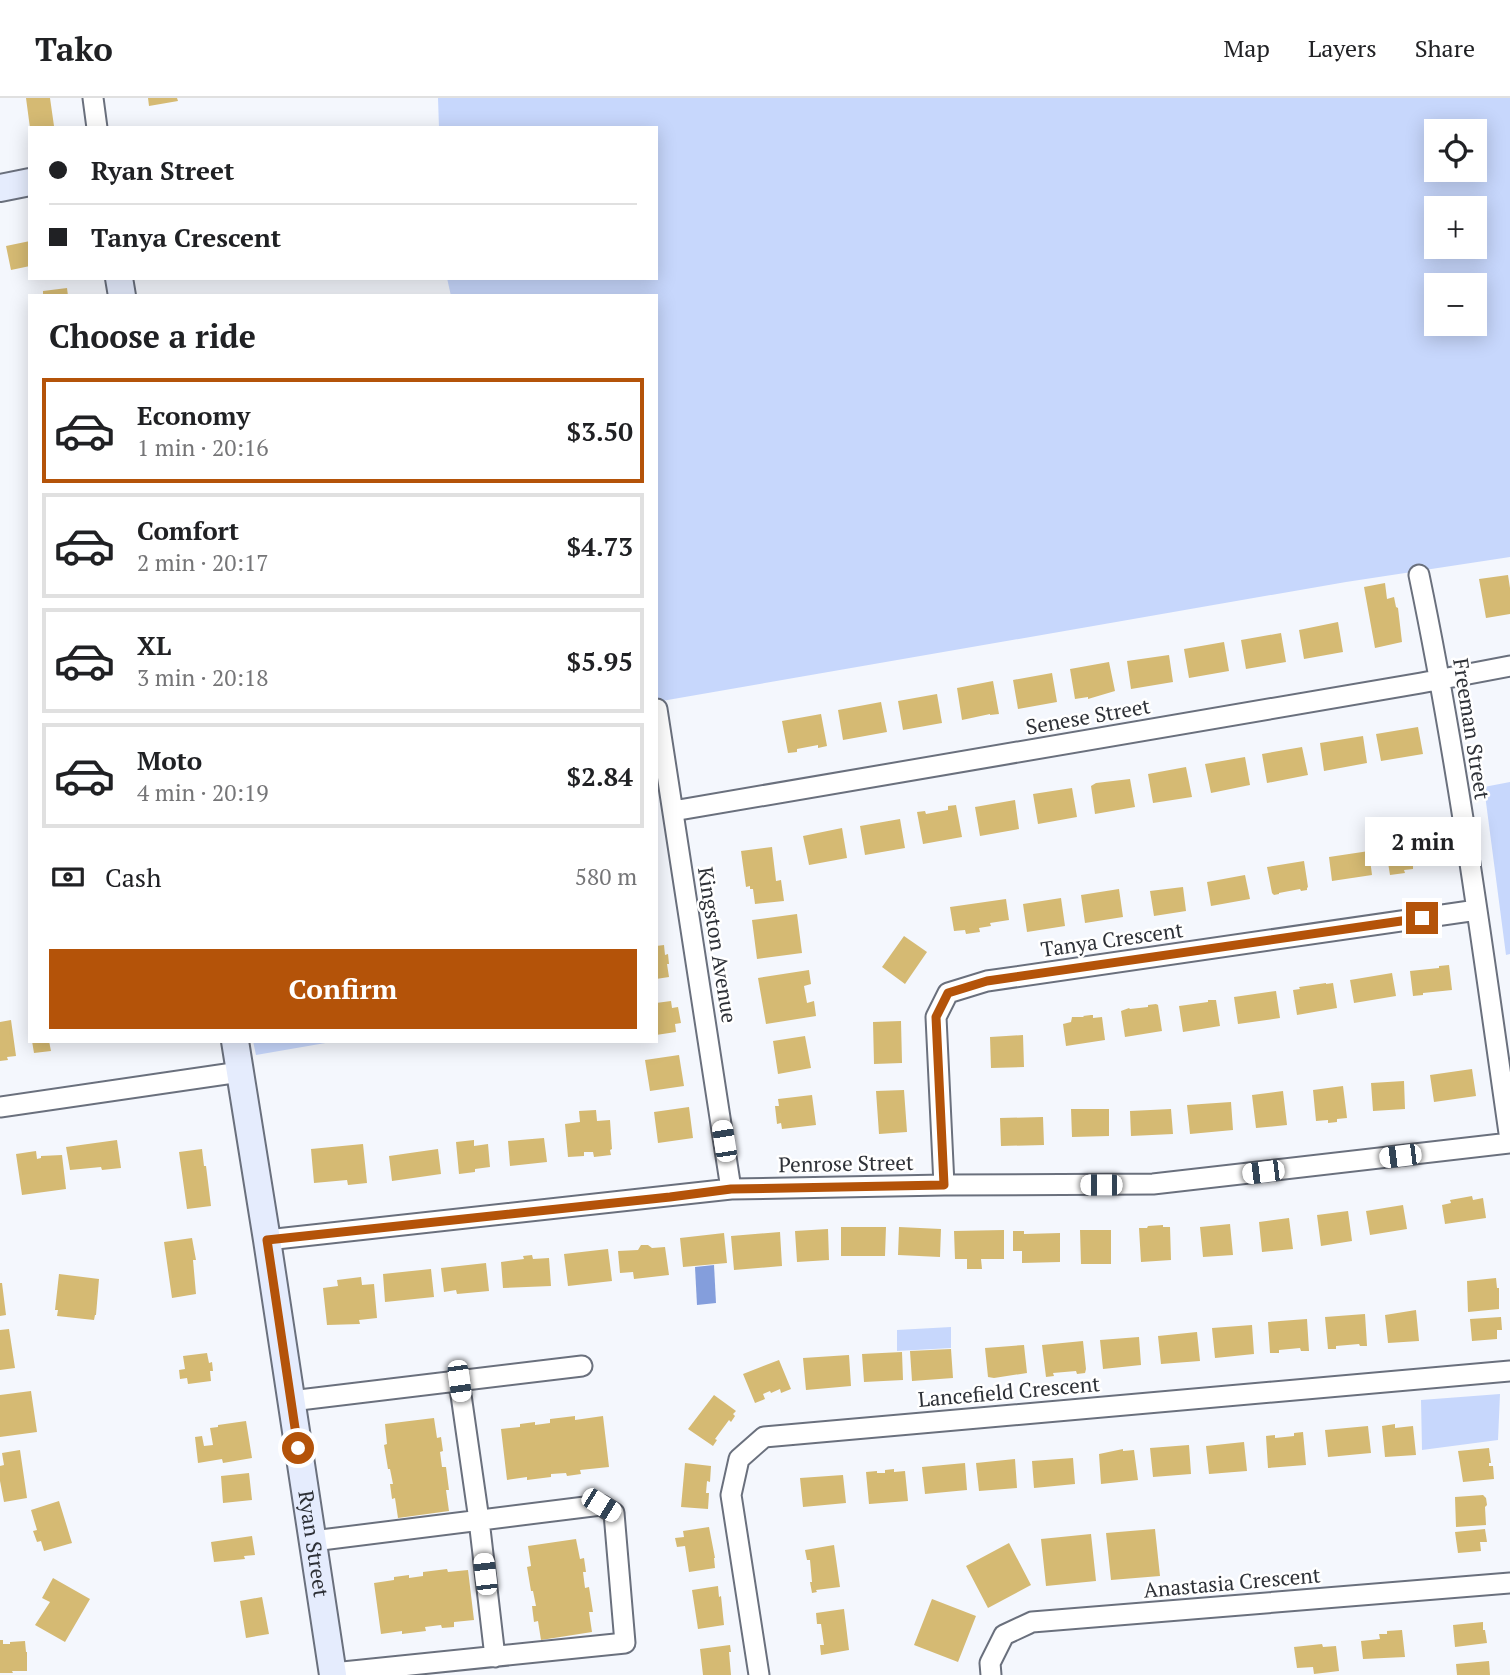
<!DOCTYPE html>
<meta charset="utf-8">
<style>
body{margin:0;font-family:"PT Serif",serif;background:#f2f2f2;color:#202124;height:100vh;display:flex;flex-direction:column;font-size:26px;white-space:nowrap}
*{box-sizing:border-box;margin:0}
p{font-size:23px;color:#757577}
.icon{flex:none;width:38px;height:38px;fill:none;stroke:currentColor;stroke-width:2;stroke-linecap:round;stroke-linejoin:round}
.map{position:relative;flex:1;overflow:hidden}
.sheet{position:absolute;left:28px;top:196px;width:630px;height:749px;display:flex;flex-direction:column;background:#fff;border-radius:0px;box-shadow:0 4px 18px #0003}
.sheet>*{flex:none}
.guide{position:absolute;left:28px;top:28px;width:630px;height:154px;border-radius:0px;box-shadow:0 4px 18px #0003;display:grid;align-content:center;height:154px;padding:0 21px;background:#fff}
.tools{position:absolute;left:1424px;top:21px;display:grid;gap:14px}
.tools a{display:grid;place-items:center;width:63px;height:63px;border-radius:0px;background:#fff;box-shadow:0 4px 18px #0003;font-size:35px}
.end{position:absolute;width:32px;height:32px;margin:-16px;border:9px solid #b45309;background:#fff;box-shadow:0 0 0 4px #fff}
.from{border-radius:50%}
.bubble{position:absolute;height:49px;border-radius:0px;background:#fff;box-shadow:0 4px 18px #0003;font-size:23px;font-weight:700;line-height:49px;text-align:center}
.car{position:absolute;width:21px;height:42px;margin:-21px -10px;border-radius:9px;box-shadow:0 0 5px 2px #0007;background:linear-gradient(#fff 24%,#345 0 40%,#fff 0 76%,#345 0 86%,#fff 0)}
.guide b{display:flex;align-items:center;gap:24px;height:66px;font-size:26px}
.guide b+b{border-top:2px solid #e0e0e0}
.guide i{width:18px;height:18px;background:#202124}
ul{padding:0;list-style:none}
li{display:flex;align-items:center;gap:21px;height:105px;margin:0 14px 10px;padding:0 7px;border:4px solid #e0e0e0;border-radius:0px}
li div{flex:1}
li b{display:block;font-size:26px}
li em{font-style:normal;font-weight:700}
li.current{border-color:#b45309}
li>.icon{width:63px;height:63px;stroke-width:1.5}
h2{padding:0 21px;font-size:32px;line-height:84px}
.pay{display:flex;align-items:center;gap:18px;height:77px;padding:0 21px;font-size:26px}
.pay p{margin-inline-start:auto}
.button{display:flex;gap:14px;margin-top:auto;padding:14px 21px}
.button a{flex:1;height:80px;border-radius:0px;background:#b45309;color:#fff;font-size:28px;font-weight:700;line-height:80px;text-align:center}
header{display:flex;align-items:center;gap:42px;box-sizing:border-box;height:98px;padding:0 35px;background:#fff;border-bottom:2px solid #e0e0e0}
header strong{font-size:33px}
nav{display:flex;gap:38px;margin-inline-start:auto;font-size:24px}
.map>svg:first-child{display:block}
.green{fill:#c7d7fc;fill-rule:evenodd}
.water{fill:#849edc}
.building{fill:#d5ba73}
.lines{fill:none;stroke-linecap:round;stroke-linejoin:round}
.street-casing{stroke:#6a707d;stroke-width:23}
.secondary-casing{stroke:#6a707d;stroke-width:30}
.street{stroke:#fff;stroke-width:19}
.secondary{stroke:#e5ecfd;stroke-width:26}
.route{stroke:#b45309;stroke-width:9}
.labels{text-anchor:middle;stroke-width:5;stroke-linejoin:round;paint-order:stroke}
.street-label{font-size:21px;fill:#2e3137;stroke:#fff}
</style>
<header>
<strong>Tako</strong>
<nav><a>Map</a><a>Layers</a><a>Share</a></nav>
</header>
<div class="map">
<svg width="1510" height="1577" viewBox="0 0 1510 1577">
<rect width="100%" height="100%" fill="#f4f7fd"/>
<!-- green -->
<path class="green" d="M438,0h1072v459l-164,25 -690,120v-406h-205l-4,-18h209v-150h-217zM1437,33h38v39h-38zM1437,110h38v39h-38zM1437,187h38v39h-38z
M1510,684v172l-4,1 -22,-168z
M253,943h84l-81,14z
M951,1229v21l-54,3v-21z
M1500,1296l-2,46 -76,10 -1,-50z"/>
<!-- water -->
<path class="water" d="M714,1167l2,38 -19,2 -2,-38z"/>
<!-- building -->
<path class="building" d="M26,0h24l4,28 -24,2z
M148,0h29l1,3 -29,5z
M30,143v25l-19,4 -5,-24z
M67,190l1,8h-25v-5z
M1508,477l2,13v26l-24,4 -7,-39z
M1385,485l2,16 7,-2 2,10 2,1 4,34 -27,6 -11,-61z
M1338,524l5,30 -39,7 -5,-29z
M1281,535l5,29 -40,7 -5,-29z
M1224,544l5,29 -40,7 -5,-29z
M1169,557l4,27 -42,7 -4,-28z
M1109,564l6,29 -27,8v-2l-13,2 -5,-30z
M1052,575l5,29 -39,7 -5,-29z
M993,583l6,33 -9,1v-1l-28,6 -5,-32z
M937,596l5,29 -39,7 -5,-29z
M881,604l6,30 -44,8 -5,-30z
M821,616l6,32 -9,2v-3l-21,4v3l-9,1 -6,-32z
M1418,629l5,27 -42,7 -5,-27z
M1363,638l4,27 -43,8 -4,-28z
M1302,649l6,28 -41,8 -5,-29z
M1245,659l5,28 -39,8 -6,-29z
M1186,669l6,30 -39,6 -5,-29z
M1130,681l5,28 -40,7 -4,-28 5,-3z
M1072,690l5,29 -39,7 -5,-30z
M1015,702l4,29 -39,7 -5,-29z
M956,707l6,32 -39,7 -6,-32 8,-1 1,3 22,-4v-4z
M900,721l5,29 -40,7 -5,-29z
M842,730l5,30 -38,7 -6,-29z
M1436,735l2,17h-3l2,11h-3v2l-10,1 -1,-2 -10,2v5l-9,1 1,3 -15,2 -5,-31 42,-7 -1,-2z
M772,749l4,34 5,-1 3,21 -29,3 -2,-15h-3v-3l-4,1 -5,-36z
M1369,753l3,24 -40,6 -3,-24z
M1304,763l4,26 -1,1v2l-6,1 -1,-2 -21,4v1l-5,1 -2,-2 -5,-26z
M1245,777l5,24 -39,7 -4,-24z
M1183,789l3,24 -32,5 -4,-25z
M1119,791l4,28 -38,6 -4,-28z
M1061,800l4,28 -38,6 -4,-28z
M1006,801l3,21 -19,3 1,3 -12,2 1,4 -14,2 -1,-4 -11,1 -4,-24z
M797,816l5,39 -45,6 -5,-39z
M904,838l23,16 -22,32 -23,-17z
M664,847l1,10 3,-1 1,10h-2l2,13 -13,2v-33z
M1449,867l3,25 -29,3v2l-10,1 -3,-25 29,-3v-2z
M809,872l2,14 -7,2 3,17 7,-2 2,15 -50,8 -8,-46z
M1392,875l4,23 -42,7 -4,-23z
M1326,885v1l7,-1 4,25 -40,7 -4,-25 7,-1 -1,-2z
M1276,893l4,27 -42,6 -4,-27z
M1208,902h8l4,26 -37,6 -4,-26 29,-4z
M671,903l1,7 6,-1 3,16 -6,1 1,8 -20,3v-32z
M1156,906l2,1 4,26 -37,6 -4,-26 8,-3 1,1 18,-2v-2z
M1091,917h2v3l9,-1 3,23 -39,6 -3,-22 8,-2 1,-5h12l-1,-1z
M11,922l5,36 -9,1 1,3 -8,1v-39z
M901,923l1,42 -28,1 -1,-42z
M1023,937l1,32 -33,1 -1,-31z
M805,938l6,32 -33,6 -5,-33z
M32,943h17l2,10 -17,2z
M679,957l5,31 -34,5 -5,-31z
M1472,971l4,27 -42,6 -4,-27z
M1404,983l1,28 -32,2 -2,-28z
M1343,988l4,32 -10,1v3l-9,1v-3l-12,1 -3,-31z
M904,992l3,42 -28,2 -3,-43z
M1283,993l4,34 -31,3 -4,-33z
M812,997l4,30 -34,4 -1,-6 -4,1 -2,-18h4l-1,-7z
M1231,1004l2,28 -43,4 -3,-29z
M689,1009l4,31 -35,5 -4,-31z
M1071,1011h38v27l-37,1z
M1171,1011l2,25 -42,2 -1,-25z
M596,1012l1,11 13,-1 2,29 -2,1 1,5 -17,2 -1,-5h-9v4l-16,1 -3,-33 15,-2 -1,-11z
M1043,1019l1,28 -43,1 -1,-28z
M544,1040l3,24 -37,4 -2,-25z
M117,1042l4,28 -19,2 -1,-3 -31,3 -4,-23z
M474,1042v6l14,-2 2,23 -15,2v3l-16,2 -3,-32z
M363,1046l4,39 -19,2 -1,-5 -33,3 -3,-34z
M202,1051l2,17h2l5,40 -24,3 -8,-57z
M438,1051l3,25 -49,7 -3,-25z
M36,1053l1,8 4,-1v-2l21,-1 4,34 -44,6 -6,-41z
M1472,1098l1,4 10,-2 3,20 -41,6 -3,-19 9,-2 -1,-3z
M1403,1107l4,24 -37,6 -4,-24z
M1348,1113l4,30 -31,5 -4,-31z
M1289,1120l4,31 -31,3 -3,-30z
M1230,1126l3,31 -30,2 -3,-30z
M1163,1127v2h7l1,33 -30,2 -2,-34h8l1,-2z
M841,1129h45l-1,29h-44z
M899,1129l42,2 -1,28 -42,-2z
M828,1131l1,31 -32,2 -2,-31z
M1004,1132v29h-23l1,10h-15v-10h-12l-1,-28z
M1080,1132h31v34h-30z
M1013,1133h11v3l36,-1v29l-38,1v-12h-9z
M780,1134l2,34 -48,4 -3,-34z
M724,1135l3,30 -44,4 -3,-29z
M192,1140l4,22h-3l3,34 -24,4 -8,-56z
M641,1147h7l4,3 13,-1 4,28 -35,4 -1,-7 -13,1 -2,-22 20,-1z
M608,1151l4,32 -44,5 -4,-32z
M532,1157l1,4 16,-1 2,28 -48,2 -2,-26 23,-3 -1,-3z
M486,1165l3,28 -32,3 -1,-4 -12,2 -3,-24z
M431,1171l3,28 -49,5 -2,-28z
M59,1176l40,5 -3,36h-1l-1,5 -37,-4 1,-6h-3z
M361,1179l1,8 12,-1 3,34 -18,2 1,4 -33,1 -4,-37 15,-2 -1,-6z
M1496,1180l1,10h2v21l-31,3 -1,-31z
M0,1185h2l4,32 -6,1z
M1416,1212l3,31 -31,2 -3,-28z
M1365,1216l2,32h-7l-1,-2 -23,2v3h-8l-3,-32z
M1501,1219l1,13h-5v9l-25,2 -2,-22z
M1307,1221l2,32h-8l-1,-3 -21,2v3h-9l-2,-31z
M1252,1227l2,29 -39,4 -3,-30z
M9,1231l6,39 -15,2v-40z
M1197,1234l3,29 -39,3 -3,-28z
M1139,1239l2,28 -38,4 -3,-29z
M1083,1243l3,28 -1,4 -8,1 -1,-3 -23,2 1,3 -8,1 -4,-32z
M1024,1247l3,28 -33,5 -6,-1 -3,-29z
M951,1251l2,29 -41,3 -2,-30z
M902,1254l1,28 -39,2 -2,-28z
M207,1255l2,10 3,-1 1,9h-3l1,10 -23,3 -1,-6 -7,1 -1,-9 6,-1 -2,-13z
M849,1257l2,31 -45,4 -3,-32z
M779,1262l12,29 -10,4 -1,-4 -9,4 -1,-2 -7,3 2,5 -10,4 -12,-29z
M31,1293l6,41 -37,5v-42z
M714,1297l22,16 -3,3 2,2 -4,6 -2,-2 -14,19 2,1 -4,6 -25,-17z
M575,1318v4l28,-4 6,51 -29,3 1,4 -14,2 -1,-3 -15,1v3l-24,3v-3l-20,3 -6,-51 19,-2v-3l15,-2v3l15,-2v-4z
M434,1320l3,20 4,-1 2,14 -3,1 2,15h4l3,23h-3l3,21 -51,7 -3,-20 -3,1 -2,-15h3l-3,-15h-2l-4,-24 3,-1 -2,-20z
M246,1323l6,37 -29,5 -1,-4 -24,4 -3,-26 7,-1 2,10 9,-1 -3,-17 8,-1v-2z
M1395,1326v4l18,-2 3,29 -31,2 -3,-31z
M1368,1328l3,27 -43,4 -3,-27z
M1303,1334l3,33 -38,3 -2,-32 9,-1v3l19,-2v-3z
M1244,1344l3,29 -38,3 -3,-28z
M1189,1347l2,29 -38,3 -3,-29z
M1489,1350l2,15h-2v3h4l1,13 -31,3 -5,-31z
M1123,1351v2l11,-1 4,30 -37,4 -2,-30z
M20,1352l7,48 -23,4 -4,-21v-15l4,-1 -2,-12z
M1073,1360l2,26 -41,4 -2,-27z
M1015,1361l2,29 -38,3 -3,-28z
M685,1365l26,3 -1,16 -3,-1 -1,12h3l-1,16 -27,-2z
M965,1365l2,27 -42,4 -3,-27z
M894,1371v3l11,-1 3,30 -39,3 -3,-32 11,-1v2h8v-3z
M249,1375l3,27 -29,3 -2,-27z
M843,1377l3,28 -43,4 -3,-29z
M1483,1397l3,3 1,7 -2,2 1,18 -30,2 -1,-30z
M59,1403l13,42 -28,8 -3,-10 -4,1 -4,-11 4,-1 -6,-20z
M709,1429l6,31h-1l1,10 -26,4 -4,-26 -8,1 -2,-9 9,-1 -1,-6z
M1155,1431l5,47 -49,4 -5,-47z
M1485,1431l2,13h-7l1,9 -23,2 -3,-21z
M1091,1436l5,47 -50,5 -5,-47z
M252,1438l3,19 -11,1 1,3 -31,3 -3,-20z
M576,1441l4,20 4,-1 2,14h-3l2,16 4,-1 4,25h-4l3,20 -51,8 -3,-19 -4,1 -2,-16h4l-3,-15h-2l-4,-24 4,-1 -3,-20z
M1009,1445l22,42 -43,23 -22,-42z
M834,1447l6,42 -24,3 1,2 -5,1 -2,-11h2l-2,-22h-3l-2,-10z
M447,1471l1,3 20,-2 6,50 -20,2v5l-12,1 -1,-3 -16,2 1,4 -24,3v-3l-21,3 -7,-51 20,-3v-3l15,-2v3l14,-2v-4z
M53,1480l37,21 -25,43 -30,-17 15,-23 -8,-4z
M718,1488l1,11 2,-1 3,29 -26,4 -6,-39z
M262,1499l7,37 -23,4 -6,-37z
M932,1501l44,17 -18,46 -44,-17z
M844,1511l5,41 -28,5 -1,-10h4l-3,-21h-4l-1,-11z
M1483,1524v8h2l2,13 -32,4 -2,-22z
M1402,1532l3,27 -42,2 -2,-18 19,-2 -1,-5h8v-3z
M0,1542h3v4h7v-2l15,-1 1,11h1v19h-15l1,2h-13z
M1322,1546l1,3 13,-1 3,25 -25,3 -1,-7 -16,1 -3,-21z
M730,1547l1,7h-2l2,23h-28l-3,-26z
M1489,1563l1,14h-33l-1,-11z"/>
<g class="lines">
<!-- street casing -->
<g class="street-casing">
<path id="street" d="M93,0l4,30
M1419,477c39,187 64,376 91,565
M657,611l74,480
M673,713l748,-128 89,-17
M0,1009l240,-35
M944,1087l-8,-168 12,-24 39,-12 490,-71
M267,1142l464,-51 213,-4 209,-1 357,-41
M459,1283l20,139 16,137
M291,1303l291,-35
M313,1443l288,-36 13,8 11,130 -292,30
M759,1577l-28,-180 8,-36 25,-22 746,-66
M991,1577l-1,-12 14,-28 28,-13 478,-39"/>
</g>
<!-- secondary casing -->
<g class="secondary-casing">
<g id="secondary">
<path d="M0,90l30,-6"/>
<path d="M119,180l3,18"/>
<path id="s1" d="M235,943l32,199 66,435"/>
</g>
</g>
<!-- street -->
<use href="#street" class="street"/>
<!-- secondary -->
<use href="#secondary" class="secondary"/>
</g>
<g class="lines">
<!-- route -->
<path class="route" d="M298,1350l-31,-208 403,-43 61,-8 213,-4 -8,-168 12,-24 39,-12 435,-63"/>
</g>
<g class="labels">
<!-- street labels -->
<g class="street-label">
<text transform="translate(1088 619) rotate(-10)" y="7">Senese Street</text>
<text transform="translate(1471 631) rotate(81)" y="7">Freeman Street</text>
<text transform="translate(1112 842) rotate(-8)" y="7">Tanya Crescent</text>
<text transform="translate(717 847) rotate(81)" y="7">Kingston Avenue</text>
<text transform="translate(846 1066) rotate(-1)" y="7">Penrose Street</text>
<text transform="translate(1009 1294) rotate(-5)" y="7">Lancefield Crescent</text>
<text dy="7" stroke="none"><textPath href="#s1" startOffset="509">Ryan Street</textPath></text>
<text transform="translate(1232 1485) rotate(-5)" y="7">Anastasia Crescent</text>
</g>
</g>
</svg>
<div class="tools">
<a><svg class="icon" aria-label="locate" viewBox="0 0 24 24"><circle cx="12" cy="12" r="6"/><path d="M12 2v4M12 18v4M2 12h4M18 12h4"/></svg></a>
<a>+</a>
<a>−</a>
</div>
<i class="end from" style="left:298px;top:1350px"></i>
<i class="end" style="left:1422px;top:820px"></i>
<div class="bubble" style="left:1365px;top:719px;width:116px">2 min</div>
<i class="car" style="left:724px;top:1043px;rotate:351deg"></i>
<i class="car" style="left:1400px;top:1058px;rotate:263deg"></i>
<i class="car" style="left:1263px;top:1074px;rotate:263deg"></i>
<i class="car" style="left:1101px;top:1087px;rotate:270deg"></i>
<i class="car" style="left:459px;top:1283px;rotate:172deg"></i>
<i class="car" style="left:601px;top:1407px;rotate:122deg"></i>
<i class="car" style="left:485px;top:1476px;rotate:353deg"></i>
<div class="guide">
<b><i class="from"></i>Ryan Street</b>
<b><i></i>Tanya Crescent</b>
</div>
<section class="sheet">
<h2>Choose a ride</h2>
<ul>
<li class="current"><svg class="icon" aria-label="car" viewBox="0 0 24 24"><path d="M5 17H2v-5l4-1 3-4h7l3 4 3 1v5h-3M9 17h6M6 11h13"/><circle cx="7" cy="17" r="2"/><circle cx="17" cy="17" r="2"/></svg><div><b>Economy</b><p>1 min · 20:16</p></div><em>$3.50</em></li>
<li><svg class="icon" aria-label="car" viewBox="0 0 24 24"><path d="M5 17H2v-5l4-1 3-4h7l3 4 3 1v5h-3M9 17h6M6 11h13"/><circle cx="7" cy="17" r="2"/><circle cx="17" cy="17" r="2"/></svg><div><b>Comfort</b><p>2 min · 20:17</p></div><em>$4.73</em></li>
<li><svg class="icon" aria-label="car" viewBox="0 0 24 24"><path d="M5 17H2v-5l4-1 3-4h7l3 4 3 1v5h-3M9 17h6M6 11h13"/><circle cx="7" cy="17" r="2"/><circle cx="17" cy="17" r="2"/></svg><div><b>XL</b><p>3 min · 20:18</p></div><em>$5.95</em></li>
<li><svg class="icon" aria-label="car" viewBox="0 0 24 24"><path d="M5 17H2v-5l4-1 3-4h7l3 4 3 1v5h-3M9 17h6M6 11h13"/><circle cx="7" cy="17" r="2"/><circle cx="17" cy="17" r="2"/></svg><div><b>Moto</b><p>4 min · 20:19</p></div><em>$2.84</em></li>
</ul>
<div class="pay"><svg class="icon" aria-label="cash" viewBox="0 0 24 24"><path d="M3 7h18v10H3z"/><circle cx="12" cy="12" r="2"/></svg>Cash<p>580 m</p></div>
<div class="button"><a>Confirm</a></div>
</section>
</div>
